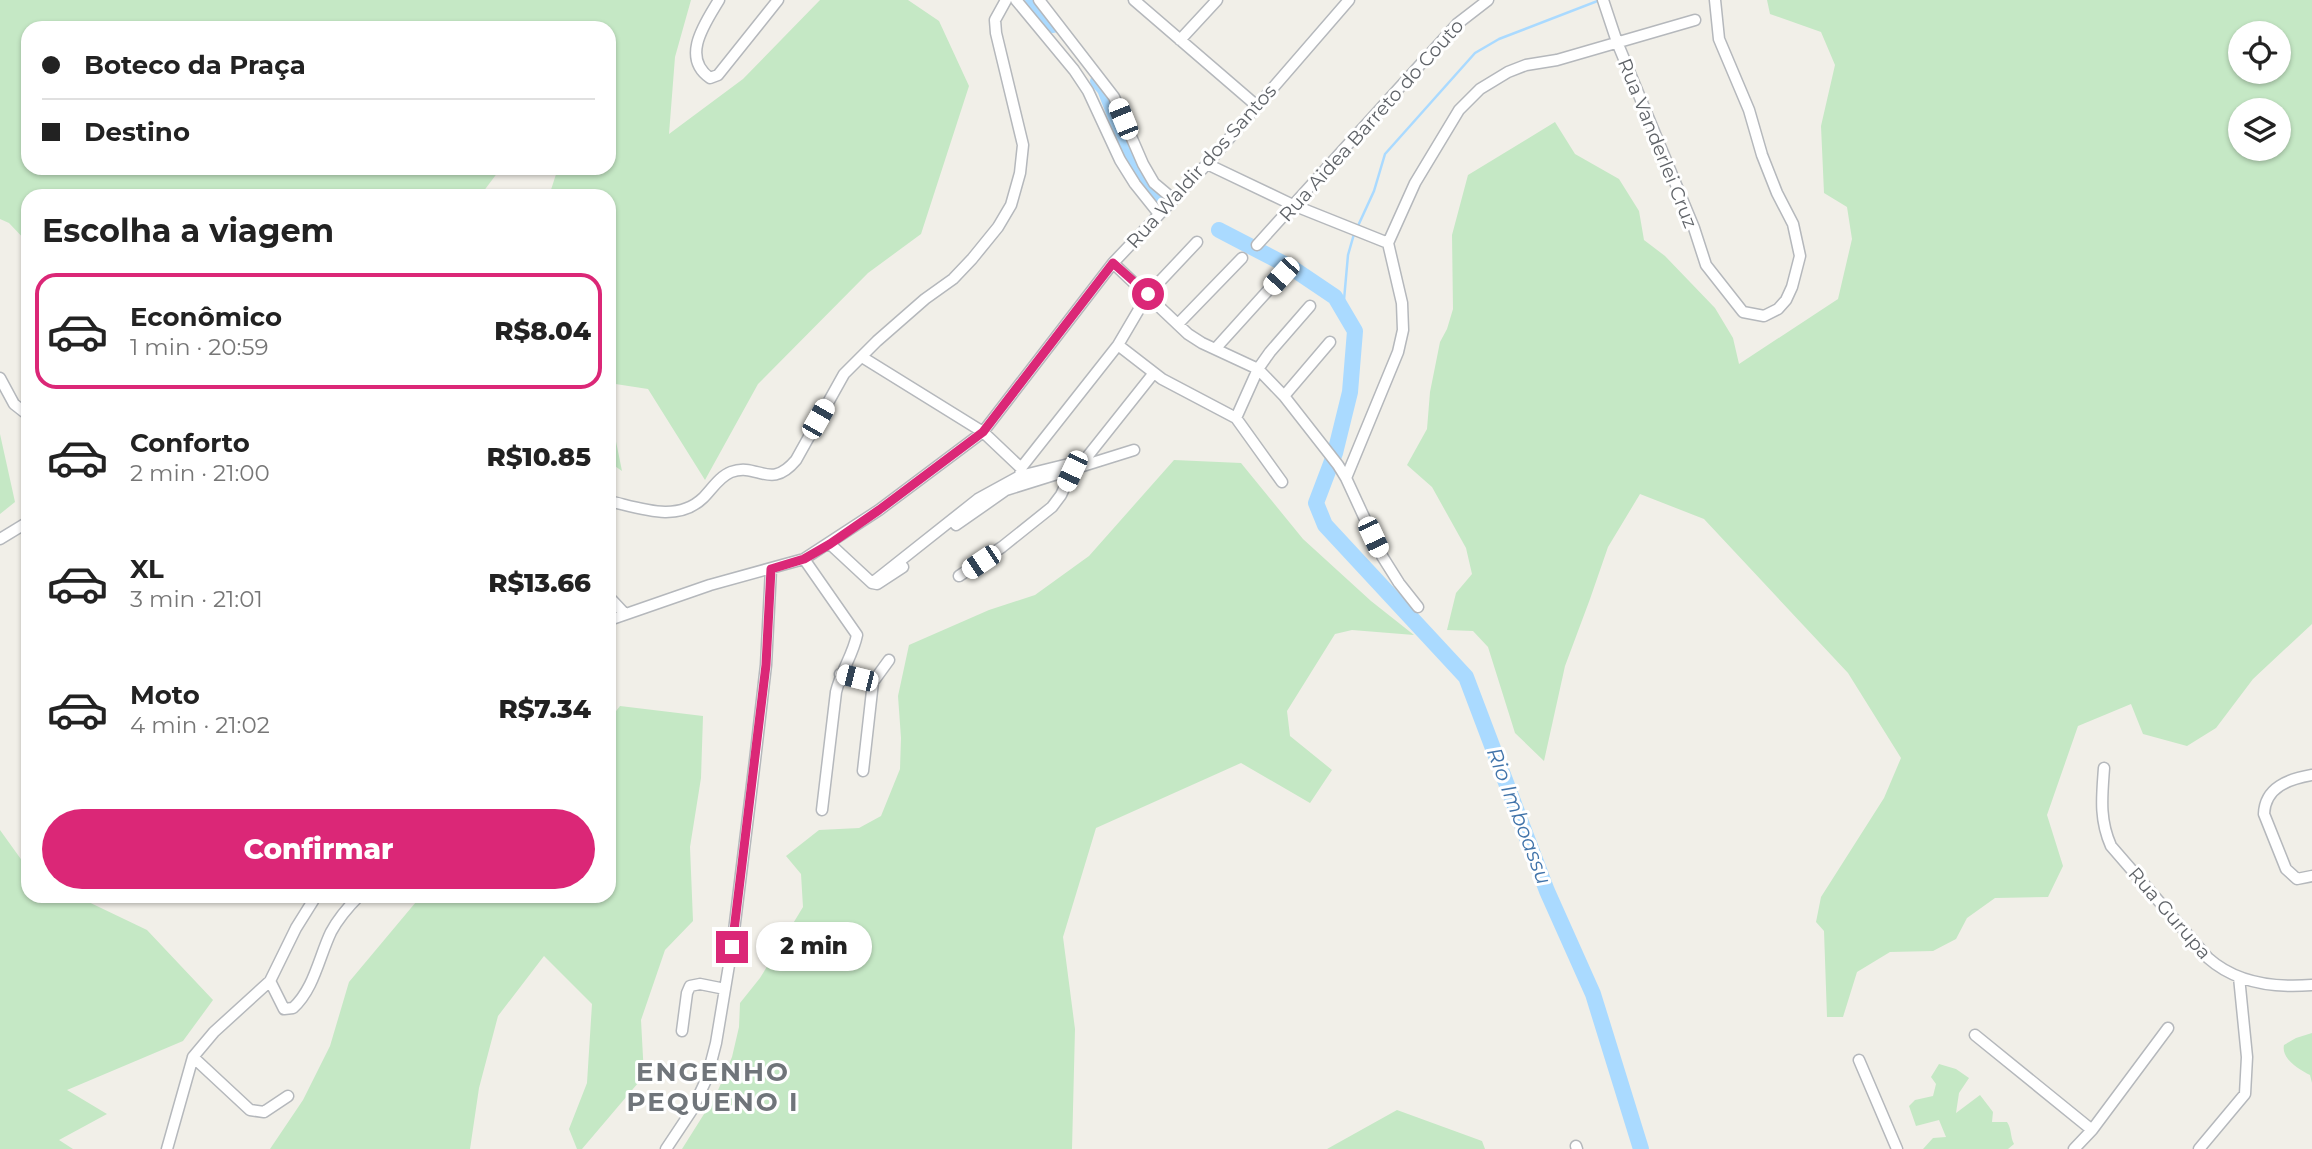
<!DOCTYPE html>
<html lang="pt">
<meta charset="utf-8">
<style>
body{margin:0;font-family:Montserrat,sans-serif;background:#f2f2f2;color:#222;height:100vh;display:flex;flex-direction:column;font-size:26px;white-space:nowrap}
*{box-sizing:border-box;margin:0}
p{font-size:23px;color:#767676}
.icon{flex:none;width:38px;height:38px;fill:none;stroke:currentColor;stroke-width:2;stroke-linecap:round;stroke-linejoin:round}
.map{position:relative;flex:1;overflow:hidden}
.side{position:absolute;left:21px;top:189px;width:595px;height:714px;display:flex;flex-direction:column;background:#fff;border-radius:21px;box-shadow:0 2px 5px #0004}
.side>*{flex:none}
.banner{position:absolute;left:21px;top:21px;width:595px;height:154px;border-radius:21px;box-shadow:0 2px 5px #0004;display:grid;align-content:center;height:154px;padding:0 21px;background:#fff}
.tools{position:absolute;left:2228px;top:21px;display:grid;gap:14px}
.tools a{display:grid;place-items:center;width:63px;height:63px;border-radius:50%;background:#fff;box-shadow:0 2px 5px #0004;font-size:35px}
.end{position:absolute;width:32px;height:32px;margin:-16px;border:9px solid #db2777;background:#fff;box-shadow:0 0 0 4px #fff}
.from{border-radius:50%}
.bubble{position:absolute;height:49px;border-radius:24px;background:#fff;box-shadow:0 2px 5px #0004;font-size:23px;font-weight:800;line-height:49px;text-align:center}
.car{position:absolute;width:21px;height:42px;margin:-21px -10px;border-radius:9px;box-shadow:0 0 5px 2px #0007;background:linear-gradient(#fff 24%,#345 0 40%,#fff 0 76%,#345 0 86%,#fff 0)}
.banner b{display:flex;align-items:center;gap:24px;height:66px;font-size:26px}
.banner b+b{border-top:2px solid #e0e0e0}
.banner i{width:18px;height:18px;background:#222}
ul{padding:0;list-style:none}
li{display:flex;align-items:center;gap:21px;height:116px;margin:0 14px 10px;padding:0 7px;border:4px solid transparent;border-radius:21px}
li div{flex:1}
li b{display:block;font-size:26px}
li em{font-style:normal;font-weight:800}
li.on{border-color:#db2777}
li>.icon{width:63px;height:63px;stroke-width:1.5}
h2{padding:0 21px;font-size:32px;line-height:84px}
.button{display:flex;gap:14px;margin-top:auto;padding:14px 21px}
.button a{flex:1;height:80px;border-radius:42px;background:#db2777;color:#fff;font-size:28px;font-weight:800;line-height:80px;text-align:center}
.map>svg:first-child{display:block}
.green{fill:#c5e8c5;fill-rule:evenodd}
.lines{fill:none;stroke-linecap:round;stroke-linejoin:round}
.stream{stroke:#aadaff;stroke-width:2.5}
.river{stroke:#aadaff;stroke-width:16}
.minor-casing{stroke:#b5b8bc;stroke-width:13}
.minor{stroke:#fff;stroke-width:10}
.route{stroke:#db2777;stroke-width:9}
.labels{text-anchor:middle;stroke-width:6;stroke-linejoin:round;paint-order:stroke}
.street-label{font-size:19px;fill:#5f6368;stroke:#fff}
.water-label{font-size:21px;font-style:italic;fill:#4174aa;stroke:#fff}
.district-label{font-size:26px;font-weight:bold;letter-spacing:2px;fill:#70757a;stroke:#fff}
</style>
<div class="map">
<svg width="2312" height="1149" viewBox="0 0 2312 1149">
<rect width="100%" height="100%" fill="#f1efe8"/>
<!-- green -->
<path class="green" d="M0,0h691l-16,57 -6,77 74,-55 77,-79h88l31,21 30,65 -48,148 -53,39 -110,111 -53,96 -57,-91 -39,-6v-187h-60l9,-28h51v-140h-581v140h473l-21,28h-452v47l-19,-20 -9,-4z
M1767,0h545v624l-59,55 -37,49 -29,18 -44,-12 -12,-30 -53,22 -31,89 16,51 -15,31 -53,1 -28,20 -11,21 -23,12 -43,1 -33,20 -14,45h-16l-3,-86 -8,-9 5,-25 63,-99 17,-40 -53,-85 -144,-154 -64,-25 -32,53 -18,52 -25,67 -21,95 -29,-28 -27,-86 -15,-16 -26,-1 9,-37 16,-19 -6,-26 -34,-61 -25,-22 20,-36 3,-37 10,-50 7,-13 6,-20 -1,-74 16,-60 87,-53 20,32 44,25 20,32 5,29 21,16 50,52 18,30 6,26 99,-65 14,-60 -5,-32 -23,-14 -3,-67 14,-61 -14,-33 -51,-18zM2240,33h38v39h-38zM2240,110h38v39h-38z
M609,407l13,64 -13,-9z
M0,434l15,68 -15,12z
M1174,460l67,3 62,76 68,62 43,34 -62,-5 -17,4 -48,77 3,25 42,34 -22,33 -69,-40 -145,65 -33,109 12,92 -3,120h-390l34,-54 16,-38 7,-30 1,-24 20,-25 43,-71 -2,-33 -15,-18 33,-26 40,-2 22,-12 19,-47 1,-31 -3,-42 11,-51 80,-35 46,-15 54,-39z
M620,706l83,10 -2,62 -11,69 3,74 -28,29 -24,70 3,56 -62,73h-5l-8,-20 18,-46 5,-79 -48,-48 -46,60 -19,72 -9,61h-200l33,-49 27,-54 19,-64 72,-86h188v-176z
M0,830l28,39v27h48l71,34 66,70 -30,41 -116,49 40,24 -48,26 14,9h-73z
M2312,1033v50l-2,-8c-11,-6 -29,-16 -26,-30l12,-7z
M1939,1064l17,5 13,9 -10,15 -3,20 24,-18 13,17 -1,10h15c5,7 3,15 7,22l-6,5h-85l10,-11 13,-1 -7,-17 -23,6 -7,-20 6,-6 18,-4 3,-12 -5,-7z
M1397,1110l85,31 3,8h-158z"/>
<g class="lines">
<!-- stream -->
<path class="stream" d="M1357,228l17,-37 11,-37 90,-101 24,-14 101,-39
M1343,311l5,-56 6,-21"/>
<!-- river -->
<path class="river" d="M1033,0l20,25
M1098,81l7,8 22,57 32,54
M1219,230l73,38 43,29 20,34 -5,61 -15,61 -19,50 9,22 141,152 81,214 46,103 48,155"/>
<!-- minor casing -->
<g class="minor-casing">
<path id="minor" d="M719,0c-13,22 -39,57 -9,78l8,-3 60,-75
M1016,0l58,70 14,21 32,69 15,24 24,30
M1039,0l75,97 29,67 11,19 19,16
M1134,0l123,106
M1603,0l14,42 77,186 12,37 37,47 21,4 14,-7 8,-9 6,-13 8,-31 -7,-32 -16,-31 -15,-38 -13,-45 -30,-71 -4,-39
M1180,40l37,-40
M1207,164l86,41 95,38
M1257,245l200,-221 31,-24
M1113,263l75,71 14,9 56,26 26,27 54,69 8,13 36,78 17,27 19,24
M1178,324l64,-66
M1118,345l44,34 74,39 46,64
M1216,348l65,-72
M862,357l121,75 38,36
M0,378l14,26 14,11
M1284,396l46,-54
M1236,418l22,-49 12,-17 40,-46
M1346,478l52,-126 5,-22 -1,-27 -14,-60 27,-60 44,-73 21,-21 28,-17 18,-7 31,-5 138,-40
M1021,480l-1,-4 61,-15 6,-4 66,-83
M609,501c31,7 68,22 94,-3 8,-8 17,-22 28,-26 27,-10 39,19 65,-12l48,-86 33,-33 48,-42 28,-20 19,-20 26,-32 13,-22 9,-32 3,-28 -27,-112 -1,-13 11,-20
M956,525l50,-35 128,-40
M0,539l28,-17
M830,544l42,39 5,1 26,-17
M804,559l53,76c-4,20 -16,36 -21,57l-14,118
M959,576l43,-29 50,-40 9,-12 11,-24
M872,583l106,-84 42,-23 1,-8 97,-123 30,-51 49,-52
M609,597l15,16
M609,620l101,-35 94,-26 75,-49 104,-78 130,-169 94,-99 142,-164
M840,674l33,8
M2104,768c-2,28 -5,51 7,78l97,112c28,25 68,30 104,27
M863,771l10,-89 16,-22
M2312,775c-23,4 -47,12 -48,39l22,55 11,10 15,-3
M270,981l14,28 9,-1c21,-19 26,-51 38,-76 7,-13 17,-25 28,-36
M682,1031l5,-38 3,-7 10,-2 25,5
M1975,1035l117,95
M193,1057l57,53 14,2 24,-16
M1859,1060l38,89
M1576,1146l1,3
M167,1149l26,-92 21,-25 56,-51 26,-53 20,-32
M666,1149l26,-39 15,-32 9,-35 16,-96 23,-187 11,-95 5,-96
M2074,1149l18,-19 76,-102
M2199,1149l46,-55 2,-37 -8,-80"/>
</g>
<!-- minor -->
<use href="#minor" class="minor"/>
</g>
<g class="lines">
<!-- route -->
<path class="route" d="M732,947l34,-282 5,-96 33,-10 26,-15 49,-34 104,-78 130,-169 35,31"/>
</g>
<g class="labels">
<!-- street labels -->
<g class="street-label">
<text transform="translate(1371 120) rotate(-48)" y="7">Rua Aidea Barreto do Couto</text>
<text transform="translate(1658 143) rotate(68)" y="7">Rua Vanderlei Cruz</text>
<text transform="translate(1201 166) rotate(-48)" y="7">Rua Waldir dos Santos</text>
<text transform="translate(2170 913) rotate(49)" y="7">Rua Gurupa</text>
</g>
<!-- water labels -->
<g class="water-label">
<text transform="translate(1519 816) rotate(69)" y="7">Rio Imboassu</text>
</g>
<!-- district labels -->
<g class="district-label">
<text x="713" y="1081">ENGENHO<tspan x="713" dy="30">PEQUENO I</tspan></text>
</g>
</g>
</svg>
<div class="tools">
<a><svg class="icon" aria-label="locate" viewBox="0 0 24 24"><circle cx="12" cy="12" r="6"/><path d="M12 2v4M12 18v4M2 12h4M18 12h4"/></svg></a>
<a><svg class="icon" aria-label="layers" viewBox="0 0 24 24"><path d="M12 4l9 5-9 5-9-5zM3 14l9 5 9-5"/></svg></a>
</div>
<i class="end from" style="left:1148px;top:294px"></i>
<i class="end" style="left:732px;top:947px"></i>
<div class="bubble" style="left:756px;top:922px;width:116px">2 min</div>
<i class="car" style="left:1123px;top:119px;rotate:338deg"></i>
<i class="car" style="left:1281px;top:276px;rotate:222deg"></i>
<i class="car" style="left:818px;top:419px;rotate:30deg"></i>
<i class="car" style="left:1072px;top:471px;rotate:205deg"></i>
<i class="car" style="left:1373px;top:537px;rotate:155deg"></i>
<i class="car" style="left:981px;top:562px;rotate:236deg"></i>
<i class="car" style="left:857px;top:678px;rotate:284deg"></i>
<div class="banner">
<b><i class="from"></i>Boteco da Praça</b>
<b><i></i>Destino</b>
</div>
<section class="side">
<h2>Escolha a viagem</h2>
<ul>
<li class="on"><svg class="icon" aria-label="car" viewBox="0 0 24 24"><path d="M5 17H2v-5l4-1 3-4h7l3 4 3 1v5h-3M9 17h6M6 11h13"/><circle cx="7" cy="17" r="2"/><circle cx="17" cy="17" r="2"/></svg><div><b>Econômico</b><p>1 min · 20:59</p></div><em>R$8.04</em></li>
<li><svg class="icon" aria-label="car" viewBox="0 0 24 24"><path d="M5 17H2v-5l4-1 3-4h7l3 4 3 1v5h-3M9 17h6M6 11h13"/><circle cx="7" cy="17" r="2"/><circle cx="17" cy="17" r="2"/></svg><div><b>Conforto</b><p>2 min · 21:00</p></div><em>R$10.85</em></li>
<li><svg class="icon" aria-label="car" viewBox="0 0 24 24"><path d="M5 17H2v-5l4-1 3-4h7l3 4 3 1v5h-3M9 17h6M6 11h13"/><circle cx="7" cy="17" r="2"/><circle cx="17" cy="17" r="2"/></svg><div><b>XL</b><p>3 min · 21:01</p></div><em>R$13.66</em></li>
<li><svg class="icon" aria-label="car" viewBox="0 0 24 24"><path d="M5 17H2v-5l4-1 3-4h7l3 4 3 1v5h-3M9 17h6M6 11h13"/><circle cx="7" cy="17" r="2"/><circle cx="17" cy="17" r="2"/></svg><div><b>Moto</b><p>4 min · 21:02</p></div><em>R$7.34</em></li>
</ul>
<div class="button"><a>Confirmar</a></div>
</section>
</div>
